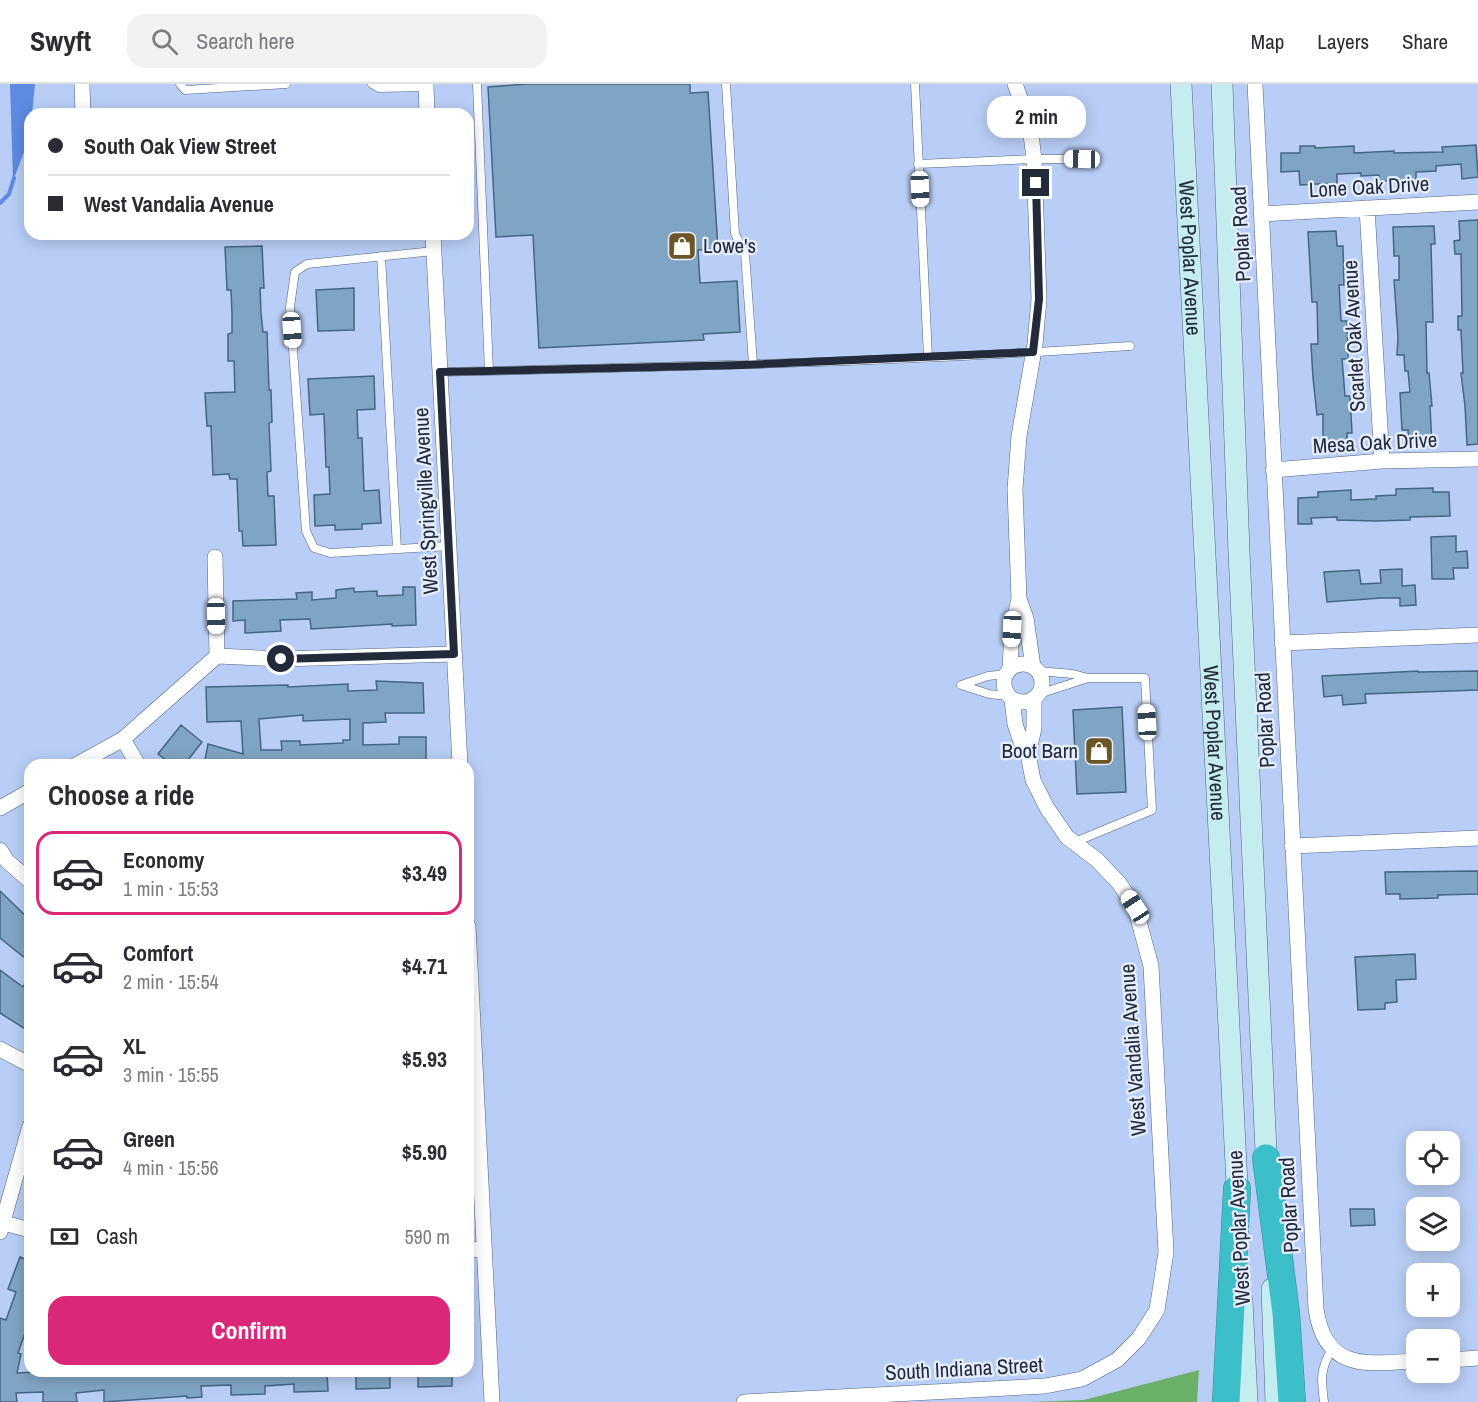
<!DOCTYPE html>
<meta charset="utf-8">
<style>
body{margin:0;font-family:"Archivo Narrow",sans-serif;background:#f2f2f3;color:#2b2b33;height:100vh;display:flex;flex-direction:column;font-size:22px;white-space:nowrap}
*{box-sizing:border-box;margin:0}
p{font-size:20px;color:#7c7c81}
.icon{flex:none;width:33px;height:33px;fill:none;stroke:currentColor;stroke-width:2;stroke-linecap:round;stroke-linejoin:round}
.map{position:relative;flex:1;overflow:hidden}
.sheet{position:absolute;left:24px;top:675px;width:450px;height:618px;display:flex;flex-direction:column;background:#fff;border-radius:18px;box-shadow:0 3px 15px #0003}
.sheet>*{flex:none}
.hud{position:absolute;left:24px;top:24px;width:450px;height:132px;border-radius:18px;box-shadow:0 3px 15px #0003;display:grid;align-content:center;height:132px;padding:0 24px;background:#fff}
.tools{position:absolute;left:1406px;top:1047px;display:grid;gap:12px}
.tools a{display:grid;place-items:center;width:54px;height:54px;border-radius:12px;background:#fff;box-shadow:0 3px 15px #0003;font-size:30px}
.end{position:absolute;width:27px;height:27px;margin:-14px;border:8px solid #232b3a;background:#fff;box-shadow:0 0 0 3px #fff}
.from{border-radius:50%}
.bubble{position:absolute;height:42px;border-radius:18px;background:#fff;box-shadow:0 3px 15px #0003;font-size:20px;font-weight:700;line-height:42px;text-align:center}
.car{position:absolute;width:18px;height:36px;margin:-18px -9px;border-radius:8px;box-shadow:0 0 4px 2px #0007;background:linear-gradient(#fff 24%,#345 0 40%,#fff 0 76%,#345 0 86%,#fff 0)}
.hud b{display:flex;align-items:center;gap:21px;height:57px;font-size:22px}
.hud b+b{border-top:2px solid #e1e1e2}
.hud i{width:15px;height:15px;background:#2b2b33}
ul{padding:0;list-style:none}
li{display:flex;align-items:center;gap:18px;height:84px;margin:0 12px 9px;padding:0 12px;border:3px solid transparent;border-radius:18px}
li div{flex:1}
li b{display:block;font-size:22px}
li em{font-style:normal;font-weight:700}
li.selected{border-color:#db2777}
li>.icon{width:54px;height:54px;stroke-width:1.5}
h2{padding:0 24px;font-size:27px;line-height:72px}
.pay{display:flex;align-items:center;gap:15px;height:66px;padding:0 24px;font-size:22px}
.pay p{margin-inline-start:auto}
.primary-button{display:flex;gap:12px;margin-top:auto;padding:12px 24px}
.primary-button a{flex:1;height:69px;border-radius:18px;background:#db2777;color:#fff;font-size:24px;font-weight:700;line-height:69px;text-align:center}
header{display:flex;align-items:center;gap:36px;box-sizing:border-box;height:84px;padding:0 30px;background:#fff;border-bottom:2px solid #e1e1e2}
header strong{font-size:28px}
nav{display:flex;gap:33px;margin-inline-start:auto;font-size:21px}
.search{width:420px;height:54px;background:#f2f2f3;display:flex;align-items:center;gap:15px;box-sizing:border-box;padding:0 21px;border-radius:18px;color:#7c7c81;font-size:22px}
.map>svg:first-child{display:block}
.green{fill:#6ab067}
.water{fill:#5e8ae3}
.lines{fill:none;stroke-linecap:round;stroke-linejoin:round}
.stream{stroke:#5e8ae3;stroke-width:4}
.building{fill:#80a5c4;stroke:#436682;stroke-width:1.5;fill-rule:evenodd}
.lane-casing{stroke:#516386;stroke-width:9}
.street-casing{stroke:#516386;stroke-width:16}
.secondary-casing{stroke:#516386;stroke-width:22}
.highway-casing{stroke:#348b97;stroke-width:28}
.lane{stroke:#fff;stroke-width:8}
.street{stroke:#fff;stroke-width:15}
.secondary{stroke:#c5ecef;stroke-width:21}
.highway{stroke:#3dbfc9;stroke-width:27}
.route{stroke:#232b3a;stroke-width:8}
.labels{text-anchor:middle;stroke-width:4.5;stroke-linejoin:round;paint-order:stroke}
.street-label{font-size:21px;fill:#232b3a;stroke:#e6eeff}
.poi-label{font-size:21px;fill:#232b3a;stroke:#e6eeff;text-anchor:start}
</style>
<header>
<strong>Swyft</strong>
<div class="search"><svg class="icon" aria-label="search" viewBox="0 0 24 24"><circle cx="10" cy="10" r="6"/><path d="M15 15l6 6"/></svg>Search here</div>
<nav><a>Map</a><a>Layers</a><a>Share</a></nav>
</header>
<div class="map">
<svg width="1478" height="1318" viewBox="0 0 1478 1318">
<rect width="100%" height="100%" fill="#b9cef6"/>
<!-- green -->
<path class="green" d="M1199,1286l-2,32h-169l56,-2z"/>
<!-- water -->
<path class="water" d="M10,0h25l-3,30h-2l-1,25 -16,42z"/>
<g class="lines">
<!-- stream -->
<path class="stream" d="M0,119l9,-9 5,-16"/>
</g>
<!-- building -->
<path class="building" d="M526,0h164v9l18,-1 10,157 -20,1 2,33 37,-2 3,51 -37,2 1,6 -165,8 -6,-113 -37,2 -8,-150z
M1476,61l2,32 -16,2 -1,-15 -25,2v5l-20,1v8l-37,1v-6l-18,1v-3l-24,1v9l-37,2 -1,-14 -18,1v-19h19v-7h15v2l39,-2v7l40,-2v2l49,-1 -1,-5z
M1478,136v224l-11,1 -2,-39 -4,-33h2l-2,-43h-3v-14h4l-1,-62h-6l-1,-13 6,-1 -1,-19z
M1434,142l1,18h-4l2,78h-7l1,51h2l3,33h-2l2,40 -23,1 -1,-17h-6l-2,-37 10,-1 -2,-21h-3l-1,-16h-7l1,-18 -4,-57h5v-24h-5l-1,-29z
M1336,147l1,15h6l1,39h-5l2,36h6l1,38h-6l3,37h5l2,37h-5v19l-24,1v-39l-6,1 -4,-37 -2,-34h7l-1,-42h-5l-4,-70z
M262,162l2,42h-4l1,25 2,19h4l2,58h2l1,32 -3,1 2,48 -4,1 1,24h6l2,49 -33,1 -1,-15h-3l-2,-52h-7l-1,-5 -16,1 -2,-49h-4l-2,-33 30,-1 -1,-31h-6v-27l4,-1v-19l-1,-24h-4l-2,-43z
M354,204v42l-36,1 -2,-41z
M374,292l1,33 -18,1 1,28h4l2,53 15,-1 2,33 -19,1v5l-27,1v-5l-20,1 -1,-31 16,-1 -1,-27h-3l-2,-53 -14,1 -2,-36z
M1433,404v4h16l1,24 -40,1v3l-34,1 -39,-1v-3l-26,1 1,6h-14v-26l20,-1v-5l33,-2v10l25,-1v-3l20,-1v-6z
M1456,452v16l11,-1 1,17h-15l1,11h-22l-1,-42z
M1402,485v17l13,-1 1,20 -16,1v-8h-19l-54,4 -3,-30 35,-2 2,14 20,-1 -1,-13z
M403,503h12l1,38 -24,1v-2l-81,5 -1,-10 -30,1 1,11 -36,2v-13l-12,1v-20l64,-2 -1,-6 16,-1v8l24,-2v-8l18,-2v4l23,-1v5l26,-1z
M1418,587v1l60,-1v19l-113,4 1,9 -23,2 -1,-10 -18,2 -2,-21z
M376,597l47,2 1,30h-39l1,9 -23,1v22l36,-1v-7h27v28h-222l4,-21 35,10 -2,-33 -34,1 -1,-35 82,-2v2l60,-3v7l29,-1zM303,631v6l47,-2v21h-7v3l-43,2v-4h-19l1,9h-21l-2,-31z
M1122,623l4,85 -49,2 -4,-84z
M181,641l21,17 -18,23h-12l-14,-11z
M1478,787v23l-40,1v3l-38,1v-5h-14l-1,-22z
M0,807l30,29v32l-5,6 -25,-20z
M1415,870l1,25 -20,1 1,22 -12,1v6l-27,1 -3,-53z
M0,886l23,17 7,-12v57l-30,-19z
M1350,1125h24l1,16 -24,1z
M20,1173l10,4v58l-12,34 3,1 -4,19 43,-2h267l1,20 -34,1v-8l-29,2v8l-34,1v-10l-30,1 1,11 -15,1v-2l-83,6v-12l-28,3 1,9h-34v-10l-27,1 1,9h-17v-84l6,2 10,-28 -8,-3z
M356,1287h34v17l-34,1z
M418,1287h34v15l-34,1z"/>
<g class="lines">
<!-- lane casing -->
<g class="lane-casing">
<path id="lane" d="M180,0l5,6 101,-6
M372,0l7,4 47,-1
M477,0l12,287
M726,0l9,150 10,19 8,111
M915,0l13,273
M918,80l116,-5h48
M434,167l-127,13 -12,8 -5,35 16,224 8,17 16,5 119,-7
M381,172l16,293
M440,288c230,-5 460,-10 690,-26
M1038,587l35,3 15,4h57l7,132 -77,32
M961,601l28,9 19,2
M961,601l27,-9 18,-2
M1039,610l49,-16
M1324,1318c-3,-23 -4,-33 8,-53"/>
</g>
<!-- street casing -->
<g class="street-casing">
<path id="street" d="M82,0l1,30
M426,0l1,30
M1255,0l61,1225c9,62 50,55 100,52
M1367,124l15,253
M1262,130l216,-12
M433,150l27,531
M1273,386l109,-9 96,-2
M1019,515l7,19 7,49
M1282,559l196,-8
M217,572l64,3 173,-5
M1004 599a19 19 0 1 1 38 0a19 19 0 1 1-38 0Z
M1010,585l2,-40 7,-30 -4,-110 4,-53 16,-92 4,-45 -5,-140 -4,-33 -15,-42
M123,655l15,26
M1028,670l6,-26v-30
M76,681l47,-26 94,-83 -2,-99
M0,724l30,-17
M1292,762l186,-8
M0,766l7,11 23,20
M468,842l24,476
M0,965l30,16
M4,1139l26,7
M0,1148l30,-106
M468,1166l16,-1
M1449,1276l29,-2
M744,1318l301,-16 37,-7 35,-19 22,-22 18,-28 9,-58 -15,-286 -16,-59 -16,-24 -22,-23 -30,-23 -20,-29 -14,-28 -5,-26 -6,-9 -7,-21 -3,-24"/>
</g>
<!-- secondary casing -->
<g class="secondary-casing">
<g id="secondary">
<path id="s1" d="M1181,0l57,1120"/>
<path d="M1222,0l17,468 28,622"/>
<path d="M1272,1205l4,113"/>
<path d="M1242,1217l5,101"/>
</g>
</g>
<!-- highway casing -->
<g class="highway-casing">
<path id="highway" d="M1266,1074l20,155 6,89
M1226,1318l11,-213"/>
</g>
<!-- lane -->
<use href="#lane" class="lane"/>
<!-- street -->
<use href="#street" class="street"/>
<!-- secondary -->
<use href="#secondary" class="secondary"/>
<!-- highway -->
<use href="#highway" class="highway"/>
</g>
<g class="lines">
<!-- route -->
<path class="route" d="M281,575l173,-5 -14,-282 302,-7 291,-13 6,-53 -3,-116"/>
</g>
<!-- icons -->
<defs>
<g id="shop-square" transform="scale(1.5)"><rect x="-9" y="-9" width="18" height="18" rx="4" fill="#6d5626" stroke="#e6eeff"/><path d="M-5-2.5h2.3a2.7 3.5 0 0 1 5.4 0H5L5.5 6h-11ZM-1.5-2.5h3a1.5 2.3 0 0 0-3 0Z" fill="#fff"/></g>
</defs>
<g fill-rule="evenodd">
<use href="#shop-square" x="682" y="162"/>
<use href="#shop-square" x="1099" y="667"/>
</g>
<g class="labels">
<!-- street labels -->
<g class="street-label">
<text transform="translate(1369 103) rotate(-3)" y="7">Lone Oak Drive</text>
<text transform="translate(1241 150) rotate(-93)" y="7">Poplar Road</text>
<text dy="7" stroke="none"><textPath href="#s1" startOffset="174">West Poplar Avenue</textPath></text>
<text transform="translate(1354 252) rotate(-93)" y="7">Scarlet Oak Avenue</text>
<text transform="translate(1375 359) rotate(-3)" y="7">Mesa Oak Drive</text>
<text transform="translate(426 417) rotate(-93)" y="7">West Springville Avenue</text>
<text transform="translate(1265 636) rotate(-93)" y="7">Poplar Road</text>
<text dy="7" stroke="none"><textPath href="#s1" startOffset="660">West Poplar Avenue</textPath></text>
<text transform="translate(1133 966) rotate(-94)" y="7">West Vandalia Avenue</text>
<text transform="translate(1289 1121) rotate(-93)" y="7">Poplar Road</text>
<text transform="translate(1239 1144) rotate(-93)" y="7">West Poplar Avenue</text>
<text transform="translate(964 1285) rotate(-3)" y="7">South Indiana Street</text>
</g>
<!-- poi labels -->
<g class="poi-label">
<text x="703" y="169">Lowe's</text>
<text x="1078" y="674" text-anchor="end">Boot Barn</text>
</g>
</g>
</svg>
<div class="tools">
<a><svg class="icon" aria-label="locate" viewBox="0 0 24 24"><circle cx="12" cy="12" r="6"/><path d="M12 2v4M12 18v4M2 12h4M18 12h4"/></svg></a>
<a><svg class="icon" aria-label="layers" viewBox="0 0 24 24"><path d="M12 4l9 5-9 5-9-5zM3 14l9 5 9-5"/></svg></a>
<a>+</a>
<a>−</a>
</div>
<i class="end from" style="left:281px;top:575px"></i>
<i class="end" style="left:1036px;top:99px"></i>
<div class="bubble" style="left:987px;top:12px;width:99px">2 min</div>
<i class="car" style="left:1082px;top:75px;rotate:271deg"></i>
<i class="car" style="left:920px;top:105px;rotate:178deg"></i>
<i class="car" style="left:292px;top:246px;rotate:176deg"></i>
<i class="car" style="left:216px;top:532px;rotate:179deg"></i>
<i class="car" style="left:1012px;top:545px;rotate:183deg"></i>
<i class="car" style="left:1147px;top:638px;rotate:357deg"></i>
<i class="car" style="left:1135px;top:823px;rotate:327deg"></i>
<div class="hud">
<b><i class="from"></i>South Oak View Street</b>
<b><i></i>West Vandalia Avenue</b>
</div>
<section class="sheet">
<h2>Choose a ride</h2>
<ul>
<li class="selected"><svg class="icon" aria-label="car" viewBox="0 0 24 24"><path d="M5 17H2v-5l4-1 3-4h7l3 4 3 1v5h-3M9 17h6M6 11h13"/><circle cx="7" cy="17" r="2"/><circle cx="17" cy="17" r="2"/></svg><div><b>Economy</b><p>1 min · 15:53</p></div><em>$3.49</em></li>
<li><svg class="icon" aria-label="car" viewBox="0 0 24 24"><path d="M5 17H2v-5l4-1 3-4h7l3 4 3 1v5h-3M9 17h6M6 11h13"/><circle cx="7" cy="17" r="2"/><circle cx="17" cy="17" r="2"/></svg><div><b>Comfort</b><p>2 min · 15:54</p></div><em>$4.71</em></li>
<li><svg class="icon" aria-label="car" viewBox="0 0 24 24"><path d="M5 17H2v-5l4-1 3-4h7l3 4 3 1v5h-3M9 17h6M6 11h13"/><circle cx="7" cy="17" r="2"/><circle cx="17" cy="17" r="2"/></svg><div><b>XL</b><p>3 min · 15:55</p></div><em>$5.93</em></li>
<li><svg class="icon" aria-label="car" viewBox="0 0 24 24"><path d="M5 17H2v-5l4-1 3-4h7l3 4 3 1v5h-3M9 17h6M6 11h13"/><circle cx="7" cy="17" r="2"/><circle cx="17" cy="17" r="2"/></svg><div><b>Green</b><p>4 min · 15:56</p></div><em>$5.90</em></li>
</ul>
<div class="pay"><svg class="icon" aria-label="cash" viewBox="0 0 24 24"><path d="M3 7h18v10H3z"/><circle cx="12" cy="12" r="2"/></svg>Cash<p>590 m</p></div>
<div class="primary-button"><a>Confirm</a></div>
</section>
</div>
